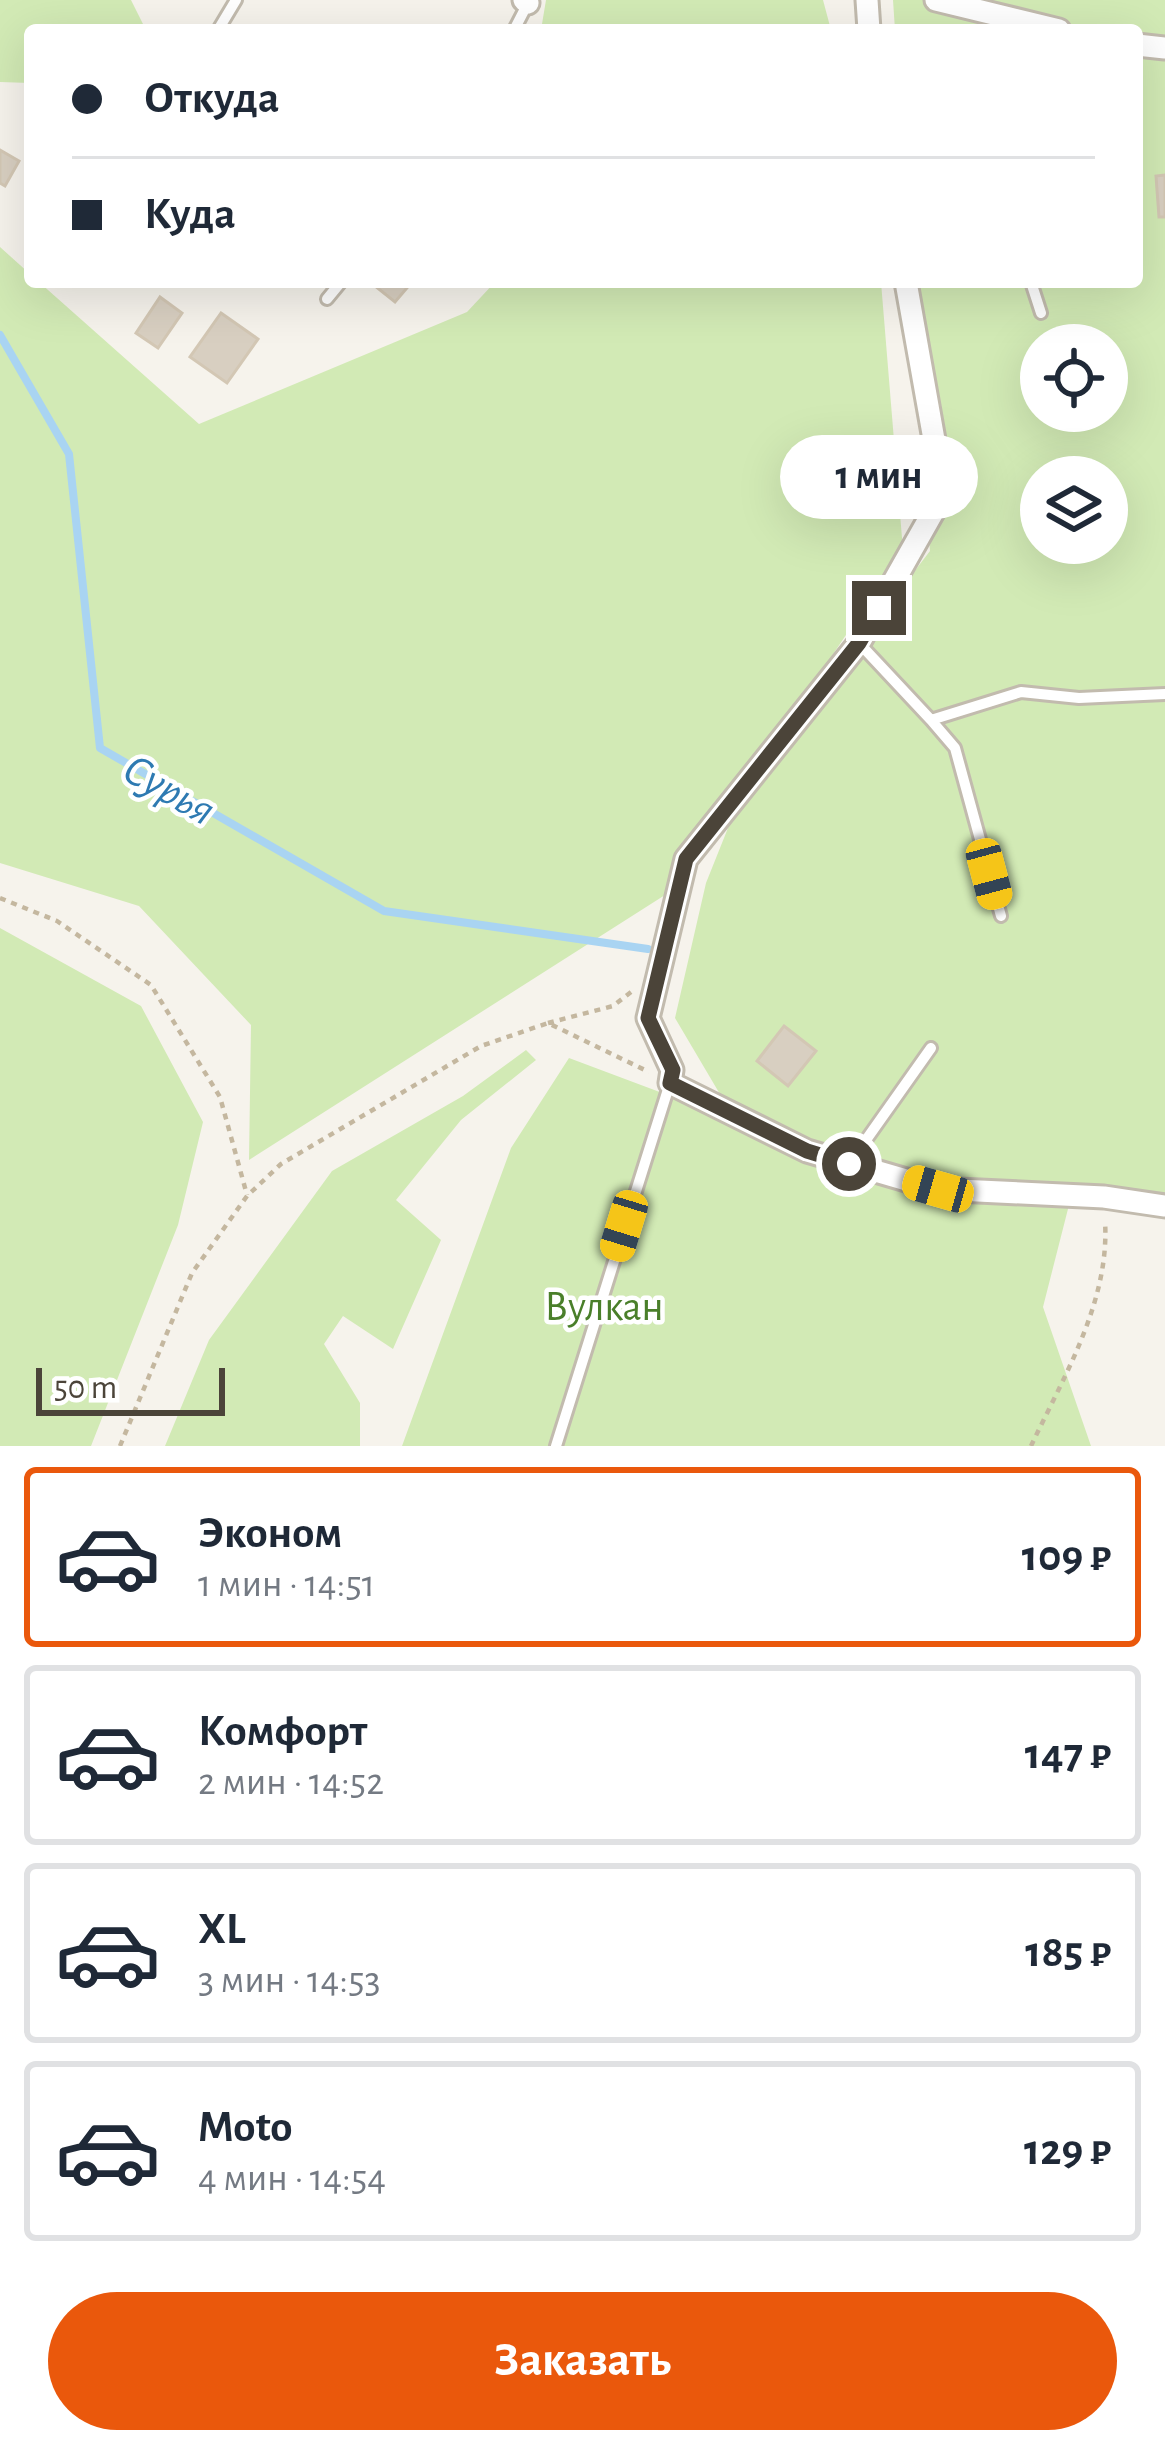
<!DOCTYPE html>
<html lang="ru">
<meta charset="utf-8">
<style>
body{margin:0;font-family:"Alegreya Sans",sans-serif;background:#f6f6f7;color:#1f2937;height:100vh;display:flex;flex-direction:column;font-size:45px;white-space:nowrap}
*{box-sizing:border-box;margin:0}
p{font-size:39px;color:#747a83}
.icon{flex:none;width:66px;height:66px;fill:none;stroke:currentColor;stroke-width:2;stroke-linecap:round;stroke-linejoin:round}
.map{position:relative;height:1446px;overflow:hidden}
.details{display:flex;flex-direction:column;background:#fff;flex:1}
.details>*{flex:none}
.guide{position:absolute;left:24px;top:24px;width:1119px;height:264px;border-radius:12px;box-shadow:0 12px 48px #0002;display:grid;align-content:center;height:264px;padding:0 48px;background:#fff}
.buttons{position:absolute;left:1020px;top:324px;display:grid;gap:24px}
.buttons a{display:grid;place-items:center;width:108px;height:108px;border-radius:50%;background:#fff;box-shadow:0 12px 48px #0002;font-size:60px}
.scale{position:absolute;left:36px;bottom:30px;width:189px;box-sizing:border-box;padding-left:12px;border:6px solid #4b4439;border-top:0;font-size:33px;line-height:42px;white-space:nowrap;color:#4b4439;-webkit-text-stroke:9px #fff;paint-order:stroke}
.end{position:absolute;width:54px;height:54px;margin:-27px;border:15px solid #4b4439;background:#fff;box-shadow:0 0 0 6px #fff}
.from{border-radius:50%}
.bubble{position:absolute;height:84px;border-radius:42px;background:#fff;box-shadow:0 12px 48px #0002;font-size:39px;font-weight:600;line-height:84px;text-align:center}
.car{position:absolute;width:36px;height:72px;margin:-36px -18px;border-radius:15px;box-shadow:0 0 9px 3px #0007;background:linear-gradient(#f5c518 24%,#345 0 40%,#f5c518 0 76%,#345 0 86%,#f5c518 0)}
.guide b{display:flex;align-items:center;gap:42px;height:114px;font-size:45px}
.guide b+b{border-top:3px solid #e0e1e3}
.guide i{width:30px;height:30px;background:#1f2937}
ul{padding:21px 0 0;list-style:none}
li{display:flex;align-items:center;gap:36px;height:180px;margin:0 24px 18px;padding:0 24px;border:6px solid #e0e1e3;border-radius:12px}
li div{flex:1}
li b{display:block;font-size:45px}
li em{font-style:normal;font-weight:600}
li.active{border-color:#ea580c}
li>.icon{width:108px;height:108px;stroke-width:1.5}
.cta{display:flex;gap:24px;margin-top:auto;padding:24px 48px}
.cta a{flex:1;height:138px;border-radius:72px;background:#ea580c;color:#fff;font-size:48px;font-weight:600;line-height:138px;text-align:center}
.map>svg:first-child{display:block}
.green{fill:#d2eab5;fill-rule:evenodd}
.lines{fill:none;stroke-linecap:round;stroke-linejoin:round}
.stream{stroke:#a9d4f2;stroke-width:8}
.building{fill:#d8cfc1;stroke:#d3c7b4;stroke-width:3}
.service-casing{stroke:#c2bbae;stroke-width:16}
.minor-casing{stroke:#c2bbae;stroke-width:27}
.path{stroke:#c4b79f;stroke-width:4.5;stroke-dasharray:6 6;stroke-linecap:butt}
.service{stroke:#fff;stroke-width:10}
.minor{stroke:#fff;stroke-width:21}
.route{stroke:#4b4439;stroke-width:15}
.labels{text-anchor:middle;stroke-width:9;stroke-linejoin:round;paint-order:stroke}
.park-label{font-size:42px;fill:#4a7f2a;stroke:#fff}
.water-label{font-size:45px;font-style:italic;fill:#2e7ab2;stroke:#fff}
</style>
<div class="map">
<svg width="1165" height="1446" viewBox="0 0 1165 1446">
<rect width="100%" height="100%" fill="#f6f3ec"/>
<!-- green -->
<path class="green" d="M0,0h131l15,30h-116v53l-30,-1z
M546,0h277l8,30h-290z
M893,0h272v1210l-96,-5 -26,102 48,139h-689l109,-298 58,-90 96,36 115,54 -56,-47 -49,-83 31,-135 34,-85 190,-247 -18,-269h225v-252h-242zM1041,345h66v66h-66zM1041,477h66v66h-66z
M0,247l30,27v8h9l160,142 268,-112 28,-30h386l22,268 -227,338 -427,272 2,-135 -112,-119 -139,-43z
M0,928l141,78 62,116 -25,103 -87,221h-91z
M526,1050l10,10 -75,60 -65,80 45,40 -48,109 -50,-33 -19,28 36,59v43h-195l44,-106 123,-169 131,-75z"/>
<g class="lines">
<!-- stream -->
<path class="stream" d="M0,335l69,119 31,294 284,163 264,38"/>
</g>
<!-- building -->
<path class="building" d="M0,150l19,11 -14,25 -5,-3z
M1165,175v42h-6l-3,-41z
M370,282h42l-17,20z
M160,297l22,16 -24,35 -22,-15z
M221,313l37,26 -31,44 -37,-26z
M784,1026l32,25 -28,35 -31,-25z"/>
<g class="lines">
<!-- service casing -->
<g class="service-casing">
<path id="service" d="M218,30l18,-30
M514,30l14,-27
M1031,282l10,31
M327,299l14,-17
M859,643l72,77 90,-28 58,6 86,-4
M931,720l24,28 46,168
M849,1164l82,-116
M556,1446l114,-363"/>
</g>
<!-- minor casing -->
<g class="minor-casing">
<path id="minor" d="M524,0l4,3
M867,0l2,30
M936,0l123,30
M1137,45l28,3
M906,282l32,180 -1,43 -78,138 -173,216 -38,159 24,52 -2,13 137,68 130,38 167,8 61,9"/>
</g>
<!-- path -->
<path class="path" d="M0,898l57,23 94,64 69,112 27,98
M548,1023l65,-17 18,-14
M120,1446l72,-173 55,-77 34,-32 200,-118 67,-23 101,49
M1031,1446c33,-70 79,-145 74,-225"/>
<!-- service -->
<use href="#service" class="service"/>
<!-- minor -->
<use href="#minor" class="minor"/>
</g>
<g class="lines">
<!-- route -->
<path class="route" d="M849,1164l-42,-13 -137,-68 3,-13 -25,-52 38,-159 173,-216 20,-35"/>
</g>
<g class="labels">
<!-- park labels -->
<g class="park-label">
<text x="604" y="1320">Вулкан</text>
</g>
<!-- water labels -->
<g class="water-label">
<text transform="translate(170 788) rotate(30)" y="16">Сурья</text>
</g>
</g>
</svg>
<div class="buttons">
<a><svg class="icon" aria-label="locate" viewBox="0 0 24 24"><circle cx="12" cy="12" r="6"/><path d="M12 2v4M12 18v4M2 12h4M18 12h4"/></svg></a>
<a><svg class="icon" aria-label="layers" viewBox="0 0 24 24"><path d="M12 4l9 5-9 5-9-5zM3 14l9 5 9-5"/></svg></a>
</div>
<div class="scale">50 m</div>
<i class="end from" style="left:849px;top:1164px"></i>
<i class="end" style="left:879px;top:608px"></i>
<div class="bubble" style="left:780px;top:435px;width:198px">1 мин</div>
<i class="car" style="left:989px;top:874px;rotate:165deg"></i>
<i class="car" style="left:938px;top:1189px;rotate:286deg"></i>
<i class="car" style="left:624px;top:1226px;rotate:197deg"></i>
<div class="guide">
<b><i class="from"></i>Откуда</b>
<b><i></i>Куда</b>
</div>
</div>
<section class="details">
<ul>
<li class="active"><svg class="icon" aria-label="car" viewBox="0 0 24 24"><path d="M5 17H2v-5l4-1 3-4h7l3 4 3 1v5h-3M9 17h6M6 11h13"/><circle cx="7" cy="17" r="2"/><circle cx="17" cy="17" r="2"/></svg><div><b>Эконом</b><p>1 мин · 14:51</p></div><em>109 ₽</em></li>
<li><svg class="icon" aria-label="car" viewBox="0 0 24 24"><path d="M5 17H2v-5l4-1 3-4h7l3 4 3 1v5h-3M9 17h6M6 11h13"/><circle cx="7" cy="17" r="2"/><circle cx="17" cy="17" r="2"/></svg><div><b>Комфорт</b><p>2 мин · 14:52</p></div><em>147 ₽</em></li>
<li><svg class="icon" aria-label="car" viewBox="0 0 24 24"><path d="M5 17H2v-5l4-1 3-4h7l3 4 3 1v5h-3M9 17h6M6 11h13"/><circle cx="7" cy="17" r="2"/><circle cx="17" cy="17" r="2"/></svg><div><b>XL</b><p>3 мин · 14:53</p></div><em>185 ₽</em></li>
<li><svg class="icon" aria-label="car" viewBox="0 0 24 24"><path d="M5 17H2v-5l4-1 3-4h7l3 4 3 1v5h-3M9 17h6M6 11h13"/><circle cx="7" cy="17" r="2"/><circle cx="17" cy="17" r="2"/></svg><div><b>Moto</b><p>4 мин · 14:54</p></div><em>129 ₽</em></li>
</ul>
<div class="cta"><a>Заказать</a></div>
</section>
